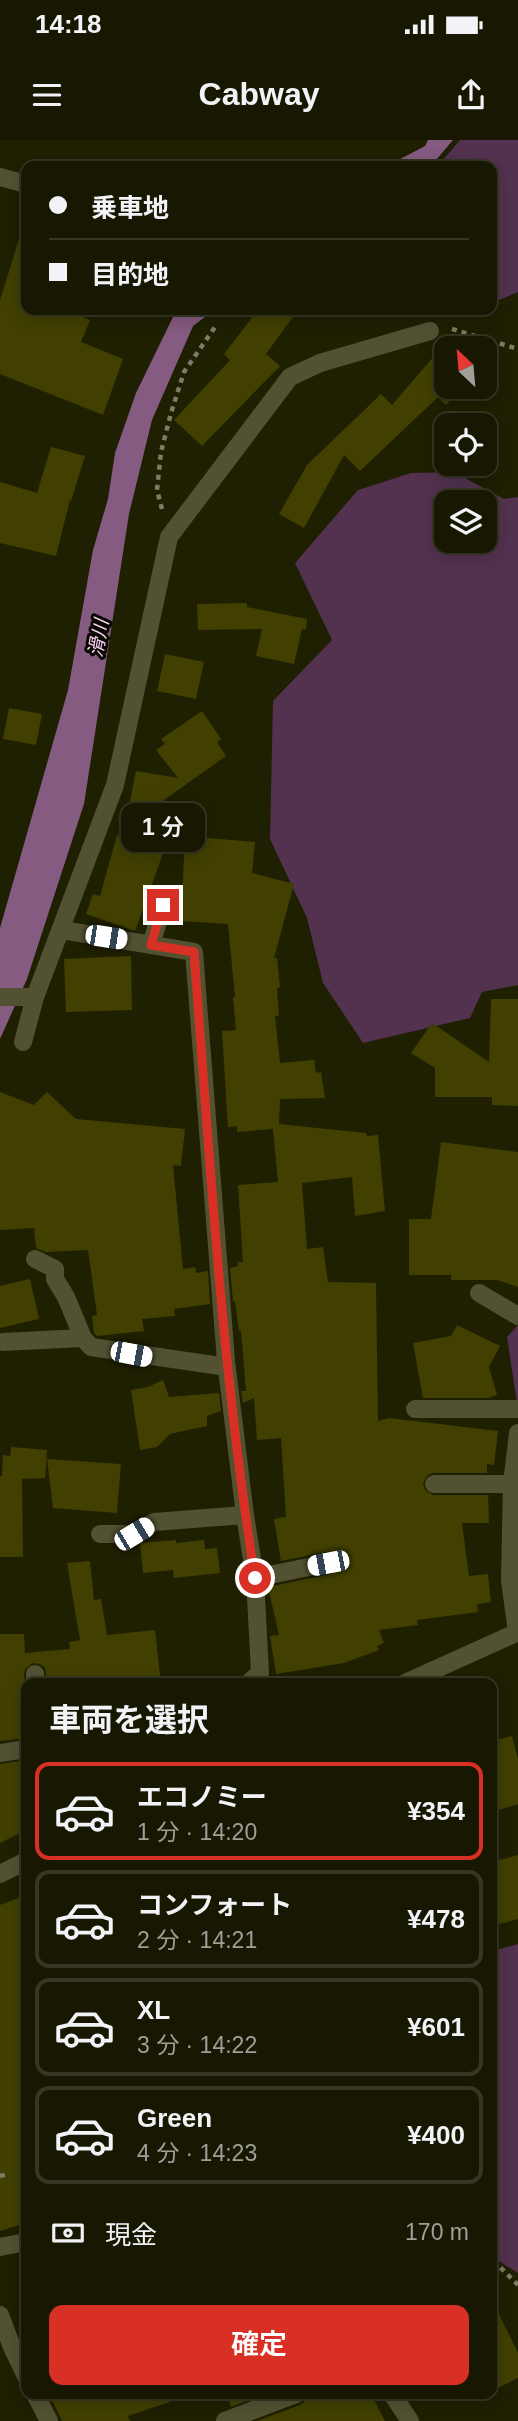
<!DOCTYPE html>
<html lang="ja">
<meta charset="utf-8">
<style>
body{margin:0;font-family:Helvetica,"Noto Sans JP",sans-serif;background:#20200c;color:#f1f3f6;height:100vh;display:flex;flex-direction:column;font-size:26px;white-space:nowrap}
*{box-sizing:border-box;margin:0}
p{font-size:23px;color:#9e9f99}
.icon{flex:none;width:38px;height:38px;fill:none;stroke:currentColor;stroke-width:2;stroke-linecap:round;stroke-linejoin:round}
.map{position:relative;flex:1;overflow:hidden}
.panel{position:absolute;left:21px;top:1538px;width:476px;height:721px;display:flex;flex-direction:column;background:#171702;border-radius:14px;box-shadow:0 4px 18px #0003,0 0 0 2px #363624}
.panel>*{flex:none}
.hud{position:absolute;left:21px;top:21px;width:476px;height:154px;border-radius:14px;box-shadow:0 4px 18px #0003,0 0 0 2px #363624;display:grid;align-content:center;height:154px;padding:0 28px;background:#171702}
.needle{width:46px;rotate:334deg}
.fabs{position:absolute;left:434px;top:196px;display:grid;gap:14px}
.fabs a{display:grid;place-items:center;width:63px;height:63px;border-radius:14px;background:#171702;box-shadow:0 4px 18px #0003,0 0 0 2px #363624;font-size:35px}
.end{position:absolute;width:32px;height:32px;margin:-16px;border:9px solid #d93025;background:#fff;box-shadow:0 0 0 4px #fff}
.from{border-radius:50%}
.bubble{position:absolute;height:49px;border-radius:14px;background:#171702;box-shadow:0 4px 18px #0003,0 0 0 2px #363624;font-size:23px;font-weight:600;line-height:49px;text-align:center}
.car{position:absolute;width:21px;height:42px;margin:-21px -10px;border-radius:9px;box-shadow:0 0 5px 2px #0007;background:linear-gradient(#fff 24%,#345 0 40%,#fff 0 76%,#345 0 86%,#fff 0)}
.hud b{display:flex;align-items:center;gap:24px;height:66px;font-size:26px}
.hud b+b{border-top:2px solid #363624}
.hud i{width:18px;height:18px;background:#f1f3f6}
ul{padding:0;list-style:none}
li{display:flex;align-items:center;gap:21px;height:98px;margin:0 14px 10px;padding:0 14px;border:4px solid #363624;border-radius:14px}
li div{flex:1}
li b{display:block;font-size:26px}
li em{font-style:normal;font-weight:600}
li.current{border-color:#d93025}
li>.icon{width:63px;height:63px;stroke-width:1.5}
h2{padding:0 28px;font-size:32px;line-height:84px}
.pay{display:flex;align-items:center;gap:18px;height:77px;padding:0 28px;font-size:26px}
.pay p{margin-inline-start:auto}
.action{display:flex;gap:14px;margin-top:auto;padding:14px 28px}
.action a{flex:1;height:80px;border-radius:14px;background:#d93025;color:#fff;font-size:28px;font-weight:600;line-height:80px;text-align:center}
.status{display:flex;justify-content:space-between;align-items:center;height:49px;padding:0 35px;background:#171702;direction:ltr}
.status svg{height:19px;fill:currentColor}
header{display:flex;justify-content:space-between;align-items:center;height:91px;padding:0 28px;background:#171702;font-size:32px;font-weight:600}
.map>svg:first-child{display:block}
.green{fill:#52324f;fill-rule:evenodd}
.water{fill:#855b81}
.building{fill:#414001}
.lines{fill:none;stroke-linecap:round;stroke-linejoin:round}
.path{stroke:#7c7d65;stroke-width:4.5;stroke-dasharray:5 5;stroke-linecap:butt}
.minor{stroke:#525233;stroke-width:18}
.route{stroke:#d93025;stroke-width:9}
.labels{text-anchor:middle;stroke-width:6;stroke-linejoin:round;paint-order:stroke}
.water-label{font-size:19px;font-style:italic;fill:#fbd3f6;stroke:#080801}
</style>
<div class="status"><b>14:18</b><svg viewBox="0 0 49 12"><path d="M0 12V9h3v3zM5 12V6h3v6zM10 12V3h3v9zM15 12V0h3v12zM26 1h20v11H26zM47 4h2v5h-2z"/></svg></div>
<header><svg class="icon" aria-label="menu" viewBox="0 0 24 24"><path d="M4 6h16M4 12h16M4 18h16"/></svg>Cabway<svg class="icon" aria-label="share" viewBox="0 0 24 24"><path d="M12 15V3M7 8l5-5 5 5M5 13v7h14v-7"/></svg></header>
<div class="map">
<svg width="518" height="2281" viewBox="0 0 518 2281">
<rect width="100%" height="100%" fill="#1f1f02"/>
<!-- green -->
<path class="green" d="M460,0h58v152l-26,11v-137h-54z
M325,170h150l-7,3 -99,2z
M454,332l50,27 14,-2v488l-36,7 -12,26 -107,25 -40,-60 -16,-65 -37,-79 3,-138 59,-61 -37,-77 63,-73 53,-17zM446,362h39v39h-39z
M518,1185v85l-11,-73z
M518,1804v329l-26,-16v-306z"/>
<!-- water -->
<path class="water" d="M428,0h25l-22,26h-44l38,-20z
M181,170h33l-21,16 -41,94 -23,94 -45,290 -57,175 -27,60v-111l68,-238 25,-140 15,-51 7,-46 21,-60 37,-76z"/>
<!-- building -->
<path class="building" d="M21,93l5,1v76h57l-3,6 10,4 -9,22 42,17 -20,56 -103,-41v-74z
M258,170h40l-32,44 14,12 -78,80 -28,-26 56,-60 -6,-6z
M453,194l16,14h-23v39h16l-16,18 -8,-8 -78,74 -16,-16 -40,73 -25,-14 28,-49 74,-71 11,11z
M51,307l34,9 -14,45 -1,-1 -14,56 -56,-13v-61l37,11z
M247,463v4l60,12 -1,10h-4l-8,35 -38,-8 6,-27 -64,1 -1,-26z
M165,514l39,8 -8,37 -39,-8z
M9,568l33,6 -6,31 -33,-6z
M202,571l19,28 -4,3 9,14 -62,44 -8,33 14,1 -35,97 -49,-17 7,-20 7,2 17,-61 6,2 13,-66 42,7 -22,-28 9,-6 -4,-5z
M185,696l70,6 -3,31 42,11 -20,74h3l3,29 -3,1 2,28h-4l5,47 34,-3 2,13 5,-1 4,26 -45,1 -1,25 87,9 1,3 11,-1 7,76 -30,5 -3,-39 -50,6 5,66 16,-2 5,35 48,1 2,138 11,-3 109,13 -4,34 -7,-1v9h-54l-5,2 -5,8 2,7 8,5h55l1,28h-27l7,53 19,-2 3,28 -14,2 1,8 -61,8 1,5 -39,5 5,13 -7,3 2,4 -35,13 -68,11 -6,-38 9,-1 -11,-48 63,-13 8,-7v-6l-3,-6 -10,-3 -45,9 -7,-42 12,-2 -5,-79 -24,2 -3,-42 -11,5 -2,-12h5l-5,-60h-2l-4,-30h-2l-3,-33 8,-2v-4h5l-5,-77 40,-3 -5,-53 -36,3v-6l-9,1 -6,-96 14,-1 -3,-33h2l-7,-73 -47,-3z
M131,816l1,54 -66,2 -2,-53z
M491,859h27v107l-26,-1v-8h-57v-29l-24,-15 21,-30 57,39z
M0,952l34,13 13,-13 29,27 109,10 -4,37 -8,-1 10,104 12,-2 1,6 12,-2 2,33 -36,5 1,7 -33,3 2,12 -47,5 -3,-3 -2,-17 5,-1 -9,-65 -42,2 -10,-4 -2,-20 -34,2z
M441,1002l77,10v135l-21,-7h-46v-5h-42v-56h22z
M30,1139l9,40 -39,9v-42z
M457,1185l43,21 -11,21 8,28 -9,3h-65l-10,-55 38,-7z
M163,1240l6,17 50,-4 2,18 -14,5v10l-37,8 -13,13 -17,3 -9,-60 17,-3z
M11,1307l36,3 -2,28 -23,1 1,78h-23v-81h2l1,-21 7,1z
M47,1319l74,5 -4,49 -64,-5z
M176,1400v3l28,-3 1,9 12,-1 3,25 -46,5 -1,-8 -30,3 -3,-30z
M90,1421l4,39 7,-1 6,36 48,-5 6,54h-114l-2,-16 -5,-4 -7,-1 -8,6 -1,5 2,16v48l-26,3v-107h24l1,19 45,-4 -1,-7 11,-2 -13,-77z
M512,1596l6,23v45l-26,8v-71z
M26,1620v70l-26,13v-79z
M518,1715v64l-26,7v-64z
M26,1755v328l-26,8v-326z
M492,2160l26,53v25l-26,13z
M49,2254h132v4l-53,18 2,5h-68z
M227,2254h37l-33,13z
M307,2254h64l14,27h-128l43,-16 5,-4z"/>
<g class="lines">
<!-- path -->
<path class="path" d="M452,189l66,20
M162,369l-5,-19 4,-38 10,-39 13,-41 31,-45
M0,2036l9,-2
M492,2124h5l21,21"/>
<!-- minor -->
<path class="minor" d="M0,37l26,7
M62,790l132,22 32,409 19,154 10,63 5,95 -13,11
M151,805l12,-40
M0,857h35
M23,902l12,-45 80,-212 54,-248 121,-160 30,-14 110,-32
M35,1119l20,10v10l11,18 17,41 8,9 136,20
M479,1153l39,23
M3,1202l80,-4
M415,1269h103
M434,1344h78
M100,1394h34l20,-12 91,-7
M255,1438l73,-15
M517,1492l-7,-52 2,-96 6,-51
M35,1534l1,10
M403,1544l115,-52
M0,1613l26,-4
M0,1734l26,-13
M0,2107l26,-5
M0,2175l12,32 14,29
M35,2254l14,27
M392,2254l18,27
M225,2281l71,-27"/>
</g>
<g class="lines">
<!-- route -->
<path class="route" d="M163,765l-12,40 43,7c16,209 28,419 61,626"/>
</g>
<g class="labels">
<!-- water labels -->
<g class="water-label">
<text transform="translate(98 498) rotate(-80)" y="7">滑川</text>
</g>
</g>
</svg>
<div class="fabs">
<a><svg class="needle" viewBox="-14 -14 28 28"><path d="M0-13l5 13h-10z" fill="#e53935"/><path d="M0 13l5-13h-10z" fill="#9e9f99"/></svg></a>
<a><svg class="icon" aria-label="locate" viewBox="0 0 24 24"><circle cx="12" cy="12" r="6"/><path d="M12 2v4M12 18v4M2 12h4M18 12h4"/></svg></a>
<a><svg class="icon" aria-label="layers" viewBox="0 0 24 24"><path d="M12 4l9 5-9 5-9-5zM3 14l9 5 9-5"/></svg></a>
</div>
<i class="end from" style="left:255px;top:1438px"></i>
<i class="end" style="left:163px;top:765px"></i>
<div class="bubble" style="left:121px;top:663px;width:84px">1 分</div>
<i class="car" style="left:106px;top:797px;rotate:99deg"></i>
<i class="car" style="left:131px;top:1214px;rotate:101deg"></i>
<i class="car" style="left:134px;top:1394px;rotate:59deg"></i>
<i class="car" style="left:328px;top:1423px;rotate:259deg"></i>
<div class="hud">
<b><i class="from"></i>乗車地</b>
<b><i></i>目的地</b>
</div>
<section class="panel">
<h2>車両を選択</h2>
<ul>
<li class="current"><svg class="icon" aria-label="car" viewBox="0 0 24 24"><path d="M5 17H2v-5l4-1 3-4h7l3 4 3 1v5h-3M9 17h6M6 11h13"/><circle cx="7" cy="17" r="2"/><circle cx="17" cy="17" r="2"/></svg><div><b>エコノミー</b><p>1 分 · 14:20</p></div><em>¥354</em></li>
<li><svg class="icon" aria-label="car" viewBox="0 0 24 24"><path d="M5 17H2v-5l4-1 3-4h7l3 4 3 1v5h-3M9 17h6M6 11h13"/><circle cx="7" cy="17" r="2"/><circle cx="17" cy="17" r="2"/></svg><div><b>コンフォート</b><p>2 分 · 14:21</p></div><em>¥478</em></li>
<li><svg class="icon" aria-label="car" viewBox="0 0 24 24"><path d="M5 17H2v-5l4-1 3-4h7l3 4 3 1v5h-3M9 17h6M6 11h13"/><circle cx="7" cy="17" r="2"/><circle cx="17" cy="17" r="2"/></svg><div><b>XL</b><p>3 分 · 14:22</p></div><em>¥601</em></li>
<li><svg class="icon" aria-label="car" viewBox="0 0 24 24"><path d="M5 17H2v-5l4-1 3-4h7l3 4 3 1v5h-3M9 17h6M6 11h13"/><circle cx="7" cy="17" r="2"/><circle cx="17" cy="17" r="2"/></svg><div><b>Green</b><p>4 分 · 14:23</p></div><em>¥400</em></li>
</ul>
<div class="pay"><svg class="icon" aria-label="cash" viewBox="0 0 24 24"><path d="M3 7h18v10H3z"/><circle cx="12" cy="12" r="2"/></svg>現金<p>170 m</p></div>
<div class="action"><a>確定</a></div>
</section>
</div>
